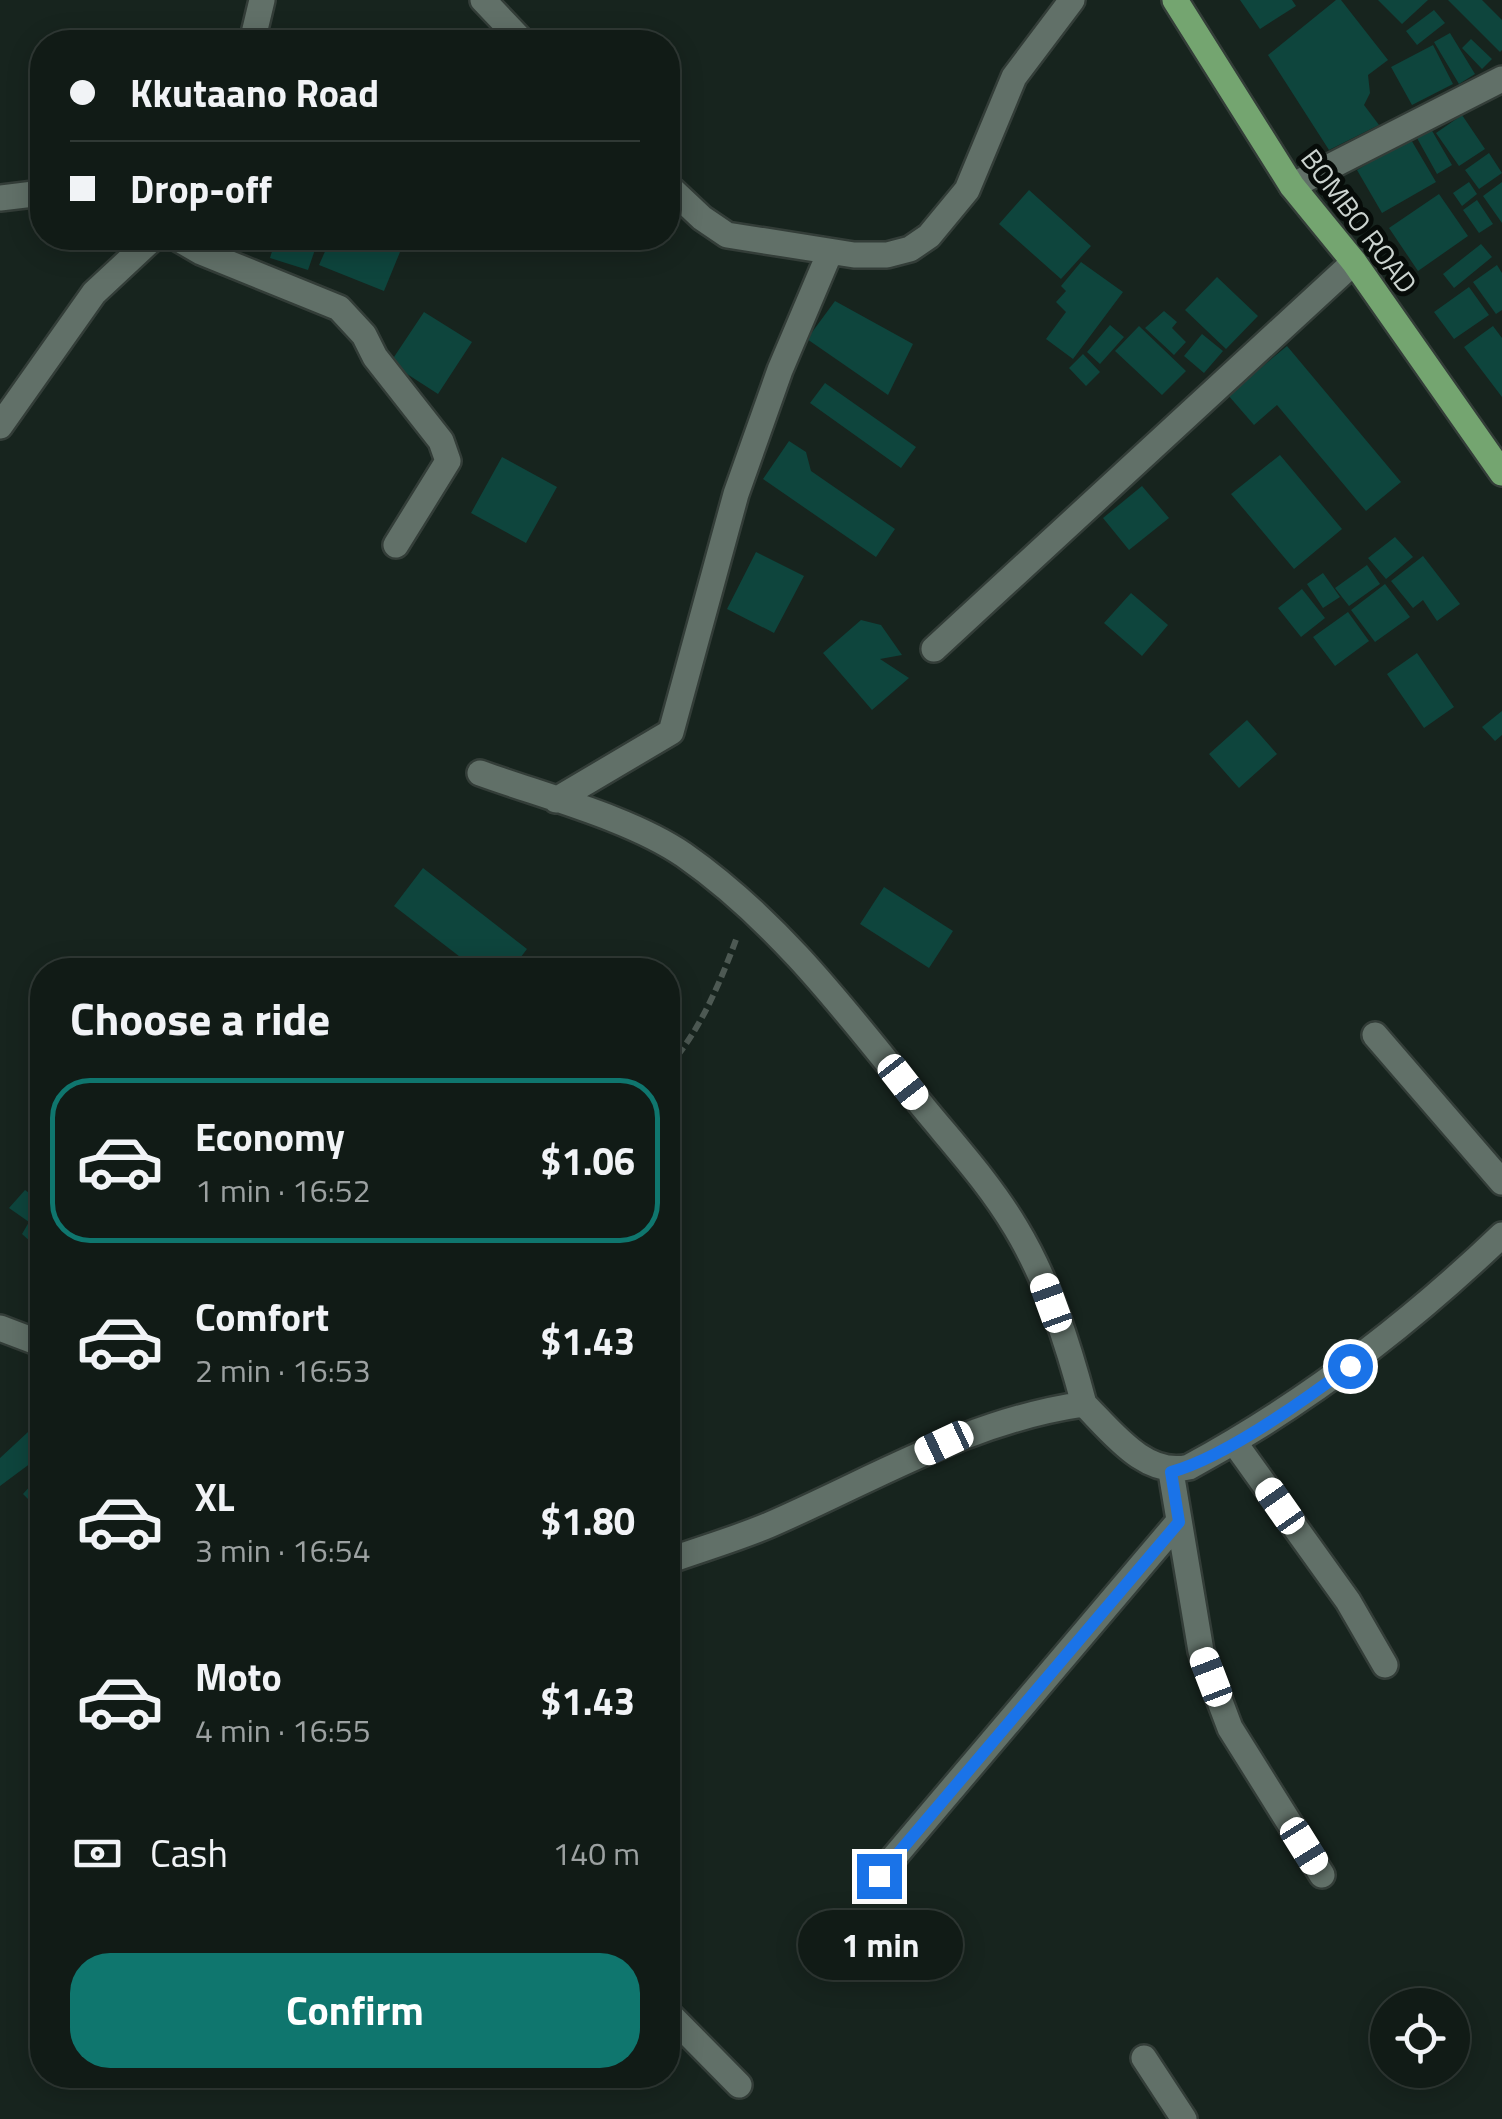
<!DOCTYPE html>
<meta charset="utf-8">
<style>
body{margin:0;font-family:"Titillium Web",sans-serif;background:#1a241f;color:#f1f3f6;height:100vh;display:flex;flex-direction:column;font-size:38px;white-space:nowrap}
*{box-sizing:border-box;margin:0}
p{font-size:32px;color:#9ca1a1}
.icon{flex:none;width:55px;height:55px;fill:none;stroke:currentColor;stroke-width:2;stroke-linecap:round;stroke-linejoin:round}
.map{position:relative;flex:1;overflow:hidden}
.panel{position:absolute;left:30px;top:958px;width:650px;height:1130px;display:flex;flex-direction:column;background:#111b16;border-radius:40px;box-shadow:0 5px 25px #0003,0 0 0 2px #303935}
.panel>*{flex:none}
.hud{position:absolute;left:30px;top:30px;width:650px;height:220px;border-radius:40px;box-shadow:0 5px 25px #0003,0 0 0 2px #303935;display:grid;align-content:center;height:220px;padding:0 40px;background:#111b16}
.tools{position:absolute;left:1370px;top:1988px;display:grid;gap:20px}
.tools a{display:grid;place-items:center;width:100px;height:100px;border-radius:50%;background:#111b16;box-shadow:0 5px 25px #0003,0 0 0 2px #303935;font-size:50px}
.end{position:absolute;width:45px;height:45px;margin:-22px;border:12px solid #1a73e8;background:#fff;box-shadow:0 0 0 5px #fff}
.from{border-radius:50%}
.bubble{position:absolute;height:70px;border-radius:35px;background:#111b16;box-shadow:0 5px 25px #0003,0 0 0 2px #303935;font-size:32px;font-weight:700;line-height:70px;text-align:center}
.car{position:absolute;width:30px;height:60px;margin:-30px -15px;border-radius:12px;box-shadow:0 0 8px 2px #0007;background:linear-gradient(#fff 24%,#345 0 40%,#fff 0 76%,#345 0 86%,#fff 0)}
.hud b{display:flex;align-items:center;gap:35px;height:95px;font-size:38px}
.hud b+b{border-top:2px solid #303935}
.hud i{width:25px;height:25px;background:#f1f3f6}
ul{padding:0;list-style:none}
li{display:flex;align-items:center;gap:30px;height:165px;margin:0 20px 15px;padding:0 20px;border:5px solid transparent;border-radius:40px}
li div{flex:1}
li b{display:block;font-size:38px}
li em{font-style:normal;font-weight:700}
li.active{border-color:#0f766e}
li>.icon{width:90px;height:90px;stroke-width:1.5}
h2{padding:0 40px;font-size:45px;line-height:120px}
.pay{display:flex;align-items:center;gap:25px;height:110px;padding:0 40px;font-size:38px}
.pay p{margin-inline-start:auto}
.primary-button{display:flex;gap:20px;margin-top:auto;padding:20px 40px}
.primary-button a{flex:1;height:115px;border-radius:40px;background:#0f766e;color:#fff;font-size:40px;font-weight:700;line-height:115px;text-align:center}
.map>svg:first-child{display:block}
.building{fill:#0e453d}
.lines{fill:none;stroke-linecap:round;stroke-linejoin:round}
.minor-casing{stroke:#333d38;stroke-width:30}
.major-casing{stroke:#333d38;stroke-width:30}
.path{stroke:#4d5953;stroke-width:6;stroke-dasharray:10 5;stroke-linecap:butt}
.minor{stroke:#617068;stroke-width:25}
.major{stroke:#74a570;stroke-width:25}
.route{stroke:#1a73e8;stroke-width:12}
.labels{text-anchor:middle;stroke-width:10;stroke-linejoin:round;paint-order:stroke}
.street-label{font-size:28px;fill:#cbd3cf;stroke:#070c09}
</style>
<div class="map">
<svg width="1502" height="2119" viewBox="0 0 1502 2119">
<rect width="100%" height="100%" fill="#17241e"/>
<!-- building -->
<path class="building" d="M1240,0h52l4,6 -36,23z
M1336,0h5l47,60 -20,15 2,18 -6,12 15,20 -50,25 -61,-95z
M1378,0h50l-26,24z
M1448,0h34l20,20v30l-2,2z
M1434,10l11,13 -28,22 -11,-14z
M1450,33l25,41 -16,10 -25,-42z
M1471,39l21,20 -10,10 -20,-21z
M1433,45l20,39 -41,21 -21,-38z
M1462,115l23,34 -26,17 -23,-33z
M1431,129l21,36 -15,9 -20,-36z
M1410,138l26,44 -54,31 -25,-43z
M1489,153l13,20 -23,16 -14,-19z
M1469,182l8,12 -15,12 -9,-13z
M1502,182v41l-19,-27z
M1029,190l62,56 -30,33 -62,-55z
M1439,194l29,42 -50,35 -29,-43z
M1477,200l16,24 -14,9 -16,-23z
M276,238h43l-11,32 -38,-12z
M331,238h33l36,14 -16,39 -65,-26z
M1481,244l11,13 -38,31 -11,-14z
M1081,262l42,30 -50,67 -27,-20 20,-27 -10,-10 10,-11 -5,-5z
M1497,265l5,8v37l-6,4 -23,-32z
M1217,277l41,39 -32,33 -41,-39z
M1469,287l20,28 -35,24 -20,-27z
M835,301l78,43 -25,51 -81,-56z
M1164,311l13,11 -5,6 14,14 -12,13 -29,-27z
M424,312l48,30 -34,52 -48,-31z
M1110,325l14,12 -24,27 -13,-12z
M1139,326l47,45 -24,24 -47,-44z
M1493,326l9,12v59l-38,-50z
M1202,334l21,17 -19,22 -20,-17z
M1287,346l114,136 -35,29 -89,-106 -23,20 -26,-30z
M1083,354l17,18 -14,14 -17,-18z
M825,383l91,64 -15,21 -91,-65z
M789,441l17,11 5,19 84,58 -19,28 -113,-78z
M1280,455l62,74 -48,40 -63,-75z
M502,457l55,30 -31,56 -55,-30z
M1142,486l27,32 -40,32 -26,-32z
M1395,537l18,20 -27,22 -18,-21z
M756,552l48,24 -30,57 -47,-24z
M1423,556l37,48 -23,17 -14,-21 -10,8 -22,-27z
M1367,565l13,19 -31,22 -14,-18z
M1323,573l17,24 -17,11 -16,-24z
M1385,584l25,33 -35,25 -24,-32z
M1302,589l23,29 -24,19 -23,-29z
M1131,593l37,32 -26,31 -38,-33z
M1348,612l21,29 -34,25 -22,-29z
M861,620l20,5 21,30 -22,4 29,19 -37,32 -49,-57z
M1417,653l37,54 -30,21 -37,-54z
M1502,711v24l-7,6 -13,-14z
M1247,720l30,34 -38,34 -30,-34z
M423,868l104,81 -16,21h-34l-83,-64z
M884,887l69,44 -24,37 -69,-44z
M25,1190l17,12v50l-20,-18 7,-12 -20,-14z
M42,1419v51l-7,-10 -35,26v-28z
M42,1473v34l-3,3 -16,-16z"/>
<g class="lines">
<!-- minor casing -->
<g class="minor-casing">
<path id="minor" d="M483,0l40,42
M252,42l10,-42
M668,186l34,32 25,17 127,20h33l23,-6 19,-13 38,-46 47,-113 58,-77
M1292,186l210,-107
M0,198l42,-5
M177,238l24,14 138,56 25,27 11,22 66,84 7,20 -52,84
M0,426l94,-133 59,-55
M934,649l420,-387
M480,773c63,23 150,45 204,82 96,67 167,163 240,253 32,39 66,76 92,120 32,53 52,116 68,176
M556,800l115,-68 65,-238 44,-124 50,-118
M1375,1035l127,147
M0,1328l42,16
M1234,1442l114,159 37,64
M1171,1472l30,179 29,77 92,147
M668,1561c33,-12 68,-22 101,-36 106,-46 198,-104 315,-121 28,28 62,74 105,63 116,-63 218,-141 313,-232
M879,1875l300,-354
M668,2013l71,72
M1144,2058l40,61"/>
</g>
<!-- major casing -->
<g class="major-casing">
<path id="major" d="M1175,0l117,186 62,76 148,211"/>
</g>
<!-- path -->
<path class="path" d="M668,1067c32,-36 52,-84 69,-130"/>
<!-- minor -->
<use href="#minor" class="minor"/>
<!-- major -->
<use href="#major" class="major"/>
</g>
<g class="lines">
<!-- route -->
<path class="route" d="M879,1876l300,-354 -8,-50c52,-14 135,-73 179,-106"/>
</g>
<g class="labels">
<!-- street labels -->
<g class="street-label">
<text transform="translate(1359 221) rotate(53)" y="10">BOMBO ROAD</text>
</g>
</g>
</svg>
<div class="tools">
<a><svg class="icon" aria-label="locate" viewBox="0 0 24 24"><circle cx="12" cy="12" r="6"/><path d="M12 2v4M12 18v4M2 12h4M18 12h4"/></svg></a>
</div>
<i class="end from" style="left:1350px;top:1366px"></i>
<i class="end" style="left:879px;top:1876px"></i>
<div class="bubble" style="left:798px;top:1910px;width:165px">1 min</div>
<i class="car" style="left:903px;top:1082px;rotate:142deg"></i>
<i class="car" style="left:1051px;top:1303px;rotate:340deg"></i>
<i class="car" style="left:944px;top:1443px;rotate:245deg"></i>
<i class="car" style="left:1280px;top:1506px;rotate:325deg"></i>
<i class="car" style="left:1211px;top:1677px;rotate:339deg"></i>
<i class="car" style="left:1304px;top:1846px;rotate:148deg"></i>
<div class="hud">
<b><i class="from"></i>Kkutaano Road</b>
<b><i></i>Drop-off</b>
</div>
<section class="panel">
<h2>Choose a ride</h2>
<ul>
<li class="active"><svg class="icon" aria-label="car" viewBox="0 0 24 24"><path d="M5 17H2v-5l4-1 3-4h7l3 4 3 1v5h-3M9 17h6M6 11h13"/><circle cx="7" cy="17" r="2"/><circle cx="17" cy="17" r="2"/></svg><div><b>Economy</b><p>1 min · 16:52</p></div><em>$1.06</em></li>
<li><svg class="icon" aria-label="car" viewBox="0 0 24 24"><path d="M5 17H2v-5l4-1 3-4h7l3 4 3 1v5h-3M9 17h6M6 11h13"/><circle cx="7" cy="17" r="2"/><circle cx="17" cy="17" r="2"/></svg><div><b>Comfort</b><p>2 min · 16:53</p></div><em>$1.43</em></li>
<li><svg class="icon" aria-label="car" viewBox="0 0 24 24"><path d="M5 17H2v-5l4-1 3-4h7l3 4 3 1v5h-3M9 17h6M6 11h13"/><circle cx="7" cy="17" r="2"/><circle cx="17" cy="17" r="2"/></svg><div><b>XL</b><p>3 min · 16:54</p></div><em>$1.80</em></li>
<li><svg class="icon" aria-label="car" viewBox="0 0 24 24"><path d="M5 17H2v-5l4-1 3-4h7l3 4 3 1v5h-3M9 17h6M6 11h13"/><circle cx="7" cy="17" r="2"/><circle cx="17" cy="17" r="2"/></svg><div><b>Moto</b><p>4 min · 16:55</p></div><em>$1.43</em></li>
</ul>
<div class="pay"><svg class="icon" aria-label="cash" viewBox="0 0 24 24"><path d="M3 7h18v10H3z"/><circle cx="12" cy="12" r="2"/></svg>Cash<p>140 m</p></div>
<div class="primary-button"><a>Confirm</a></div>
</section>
</div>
